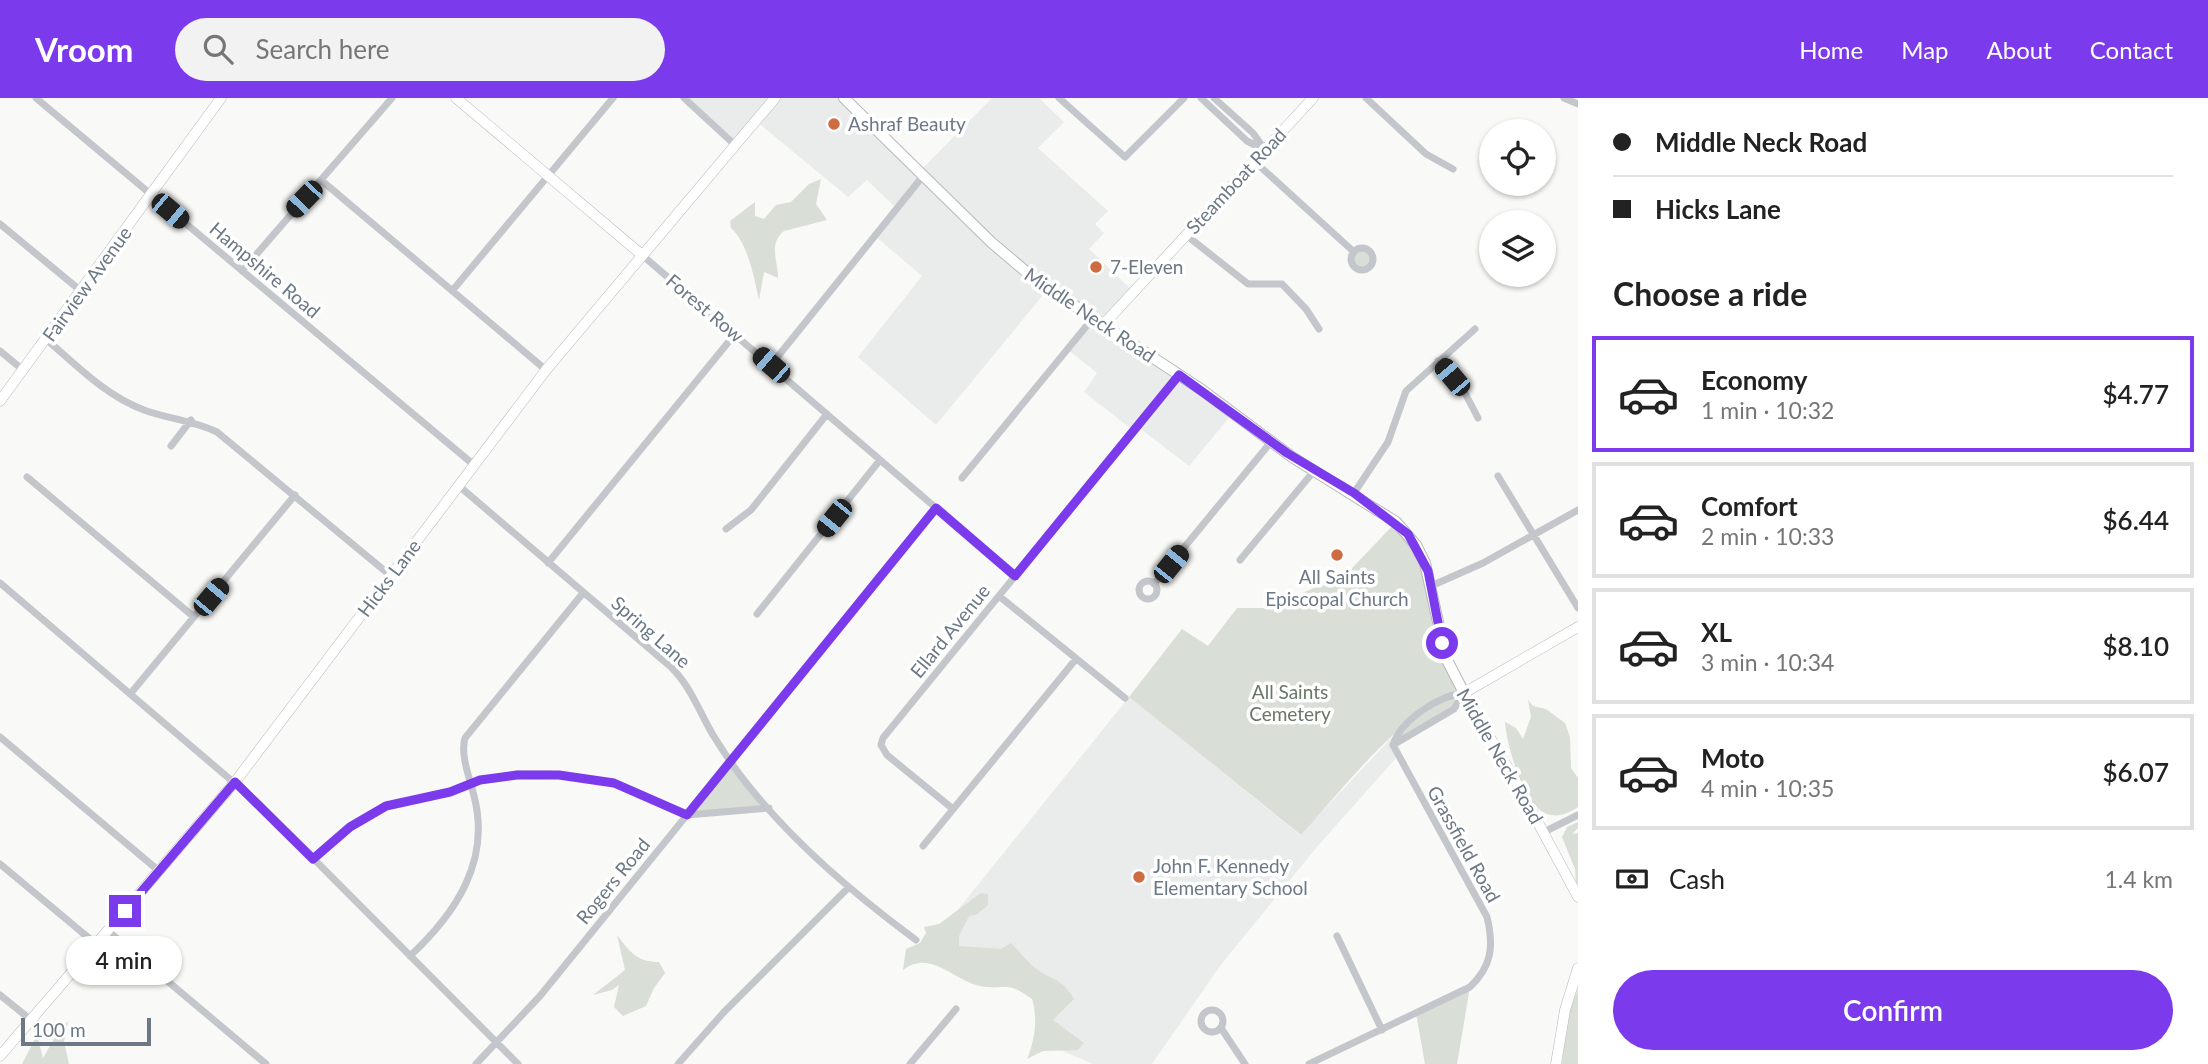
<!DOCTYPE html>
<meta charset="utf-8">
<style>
body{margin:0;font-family:Lato,sans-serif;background:#f2f2f2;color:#222;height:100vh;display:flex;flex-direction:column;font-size:26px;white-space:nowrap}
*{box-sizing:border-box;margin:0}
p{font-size:23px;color:#767676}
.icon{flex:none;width:38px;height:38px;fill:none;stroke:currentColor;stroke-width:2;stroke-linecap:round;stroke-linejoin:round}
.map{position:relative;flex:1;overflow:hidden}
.sheet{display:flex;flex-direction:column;background:#fff;width:630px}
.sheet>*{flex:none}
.guide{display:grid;align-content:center;height:154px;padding:0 35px;background:#fff}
.tools{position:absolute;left:1479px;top:21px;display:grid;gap:14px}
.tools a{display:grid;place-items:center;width:77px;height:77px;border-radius:50%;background:#fff;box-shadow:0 2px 5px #0004;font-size:35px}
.scale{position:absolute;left:21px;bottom:18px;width:130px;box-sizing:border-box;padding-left:7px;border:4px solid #6c7885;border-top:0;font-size:19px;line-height:24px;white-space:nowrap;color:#6c7885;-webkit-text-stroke:5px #fff;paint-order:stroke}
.end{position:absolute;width:32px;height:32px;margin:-16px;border:9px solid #7c3aed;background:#fff;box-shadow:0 0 0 4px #fff}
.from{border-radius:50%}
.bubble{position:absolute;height:49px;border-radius:24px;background:#fff;box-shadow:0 2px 5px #0004;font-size:23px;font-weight:600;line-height:49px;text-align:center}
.car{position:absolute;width:21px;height:42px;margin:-21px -10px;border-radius:9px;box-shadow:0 0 5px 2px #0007;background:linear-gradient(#222 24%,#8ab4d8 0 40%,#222 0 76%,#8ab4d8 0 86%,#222 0)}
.guide b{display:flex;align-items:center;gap:24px;height:66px;font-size:26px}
.guide b+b{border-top:2px solid #e0e0e0}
.guide i{width:18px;height:18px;background:#222}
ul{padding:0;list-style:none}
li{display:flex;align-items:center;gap:21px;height:116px;margin:0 14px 10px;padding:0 21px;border:4px solid #e0e0e0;border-radius:0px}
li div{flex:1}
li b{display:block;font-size:26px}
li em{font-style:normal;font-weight:600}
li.current{border-color:#7c3aed}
li>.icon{width:63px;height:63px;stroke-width:1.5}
h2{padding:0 35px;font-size:32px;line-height:84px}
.pay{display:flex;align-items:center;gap:18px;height:77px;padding:0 35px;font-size:26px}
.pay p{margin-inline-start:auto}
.cta{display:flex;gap:14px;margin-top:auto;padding:14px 35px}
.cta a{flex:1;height:80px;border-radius:42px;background:#7c3aed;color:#fff;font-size:28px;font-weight:600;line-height:80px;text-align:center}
header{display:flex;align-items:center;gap:42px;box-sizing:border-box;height:98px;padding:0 35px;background:#7c3aed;color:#fff}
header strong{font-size:33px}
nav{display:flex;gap:38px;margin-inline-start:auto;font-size:24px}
.search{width:490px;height:63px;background:#f2f2f2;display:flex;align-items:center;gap:18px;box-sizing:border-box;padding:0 24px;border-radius:38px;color:#767676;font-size:26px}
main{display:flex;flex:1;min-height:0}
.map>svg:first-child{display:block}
.built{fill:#eaebeb}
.green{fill:#d9ded7}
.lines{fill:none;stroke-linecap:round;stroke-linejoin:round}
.secondary-casing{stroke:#b4b8bd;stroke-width:11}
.primary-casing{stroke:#b5b8bc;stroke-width:12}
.street{stroke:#c3c6ca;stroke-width:7}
.secondary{stroke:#fff;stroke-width:10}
.primary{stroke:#fff;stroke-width:10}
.route{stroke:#7c3aed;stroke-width:9}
.poi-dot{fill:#cf6b41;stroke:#fff;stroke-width:2.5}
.labels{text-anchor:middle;stroke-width:7;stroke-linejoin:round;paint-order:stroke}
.poi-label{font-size:19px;fill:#6c7885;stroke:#fff;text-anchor:start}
.street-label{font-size:19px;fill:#6c7885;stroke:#fff}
.park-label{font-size:19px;fill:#687866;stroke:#fff}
</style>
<header>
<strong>Vroom</strong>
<div class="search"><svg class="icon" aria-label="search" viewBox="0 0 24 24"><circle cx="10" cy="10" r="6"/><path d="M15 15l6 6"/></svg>Search here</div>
<nav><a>Home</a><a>Map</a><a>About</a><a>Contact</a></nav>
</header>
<main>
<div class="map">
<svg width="1578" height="966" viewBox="0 0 1578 966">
<rect width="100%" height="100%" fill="#f9f9f7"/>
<!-- built -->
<path class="built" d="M685,0h159l75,74 73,-74h47l25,24 -26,26 70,63 -13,13 9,9 -15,16 45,43 -30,33 129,88 -44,53 -51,-39 -4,4 -50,-39 13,-19 -30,-24 25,-31 -44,-29 -112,136 -78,-68 64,-81 -47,-40 22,-27 -30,-29 -19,17 -92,-76 -21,24z
M1129,599l171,138 96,-102 -4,15 4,10 -80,90 -96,118 -68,98h-59l-51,-22 10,-40 -116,-65z"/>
<!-- green -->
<path class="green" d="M821,81l-5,25 11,16 -43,11c-16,13 -6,29 -6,47l-14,-6 -5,28c-5,-22 -11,-57 -28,-72l-1,-7 25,-19v14l9,3 12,-14 15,-3 18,-18z
M1353 161a9 9 0 1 1 18 0a9 9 0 1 1-18 0Z
M1396,424l20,25 27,103 21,42c-55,9 -126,103 -163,143l-172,-138 53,-68 26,17 29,-38h32l49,-22 20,-3z
M1461,597l-9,13 -57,35c8,-21 44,-44 66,-48z
M1528,602l5,6 13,3 19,14 5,14 1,31 7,10v29c-9,6 -20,11 -31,7 -23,-7 -41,-71 -42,-92l11,6 7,11 8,-22z
M731,666l33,42 -73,7z
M1578,724v6l-6,6 6,-1v50l-2,1 -1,-15 -13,-32 5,-10z
M981,795l7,1v11l-12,10 -7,1 -10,20v10l42,3 10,-6c8,8 15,18 24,25 18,13 27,10 39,31l-21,21 31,23 -6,7 -35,1 -16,8c8,-19 11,-40 5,-60 -27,-20 -27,-8 -52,-13 -27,-6 -50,-37 -77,-16l3,-21 14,-6 6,-10 -2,-6 15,-3z
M617,837c13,17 20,27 42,27l6,11 -11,15 -8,18 -23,10 -9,-9 5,-22 -7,5 -19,5 32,-25z
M1470,889l-13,77h-32l-9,-51z
M1578,891v75h-16l6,-49z
M68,923l-4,21 5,22h-47l15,-29 6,23 15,-26z"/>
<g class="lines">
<!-- secondary casing -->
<g class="secondary-casing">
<path id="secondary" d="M456,0l186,157
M1103,227l210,-227
M0,303l221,-303
M1578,529l-114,66 52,89 62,115
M0,958l235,-274 311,-412 229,-272
M1556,966l9,-54 13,-42"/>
</g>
<!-- primary casing -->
<g class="primary-casing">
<path id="primary" d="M844,0l147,144 46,39 165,109 90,67 104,65 20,23 9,18 21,95 18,35"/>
</g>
<!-- street -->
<path class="street" d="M36,0l438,367
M684,0l51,47
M1059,0l66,59 59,-59
M1201,0l46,43 18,9 -12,-17 -39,-35
M1366,0l60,56 27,15
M1564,0l14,6
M1254,63l100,91
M321,82l225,190
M0,126l81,67
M1186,137l62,49h34l24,25 13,20
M1351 161a11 11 0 1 1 22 0a11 11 0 1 1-22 0Z
M642,157l373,321
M242,173l150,-173
M452,193l161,-193
M46,241c30,26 60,57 98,71 24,9 49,10 73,22l174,144
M0,253l23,19
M1438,263l27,32 13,25
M771,267l152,-189
M171,348l20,-26
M1498,378l80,132
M27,379l167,140
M962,380l131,-160
M459,388l212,181c20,20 28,44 42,68 10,16 22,34 34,49 48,60 107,110 169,156
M1354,395l34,-51 18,-51 69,-62
M726,431l25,-19 76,-96
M1240,462l74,-89
M548,465l187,-229
M1139 492a9 9 0 1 1 18 0a9 9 0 1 1-18 0Z
M0,485l259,221 259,260
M1154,486l117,-142
M1431,488l52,-23 95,-53
M999,498l126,102
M757,516l123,-154
M131,595l164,-198
M0,639l159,134
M1393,647l61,-36 10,-16
M953,711l-66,-54 -6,-10 2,-7 296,-363
M1544,734l34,-17
M923,748l153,-187
M313,761l37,-32 36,-21 64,-14 30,-12 37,-6h33l64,9 73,32 82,-7
M0,766l96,80
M108,833l158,133
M1337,838l45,94
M410,858c46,-43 81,-95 64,-160 -4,-17 -14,-41 -9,-58l118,-145
M0,897l31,25
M1201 923a11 11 0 1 1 22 0a11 11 0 1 1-22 0Z
M1221,930l24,36
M476,966l64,-68 396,-488
M678,966l46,-52 124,-124
M910,966l46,-55
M1309,966l161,-77c22,-21 24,-41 17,-70l-94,-172c8,-25 45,-49 71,-52"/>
<!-- secondary -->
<use href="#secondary" class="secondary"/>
<!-- primary -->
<use href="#primary" class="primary"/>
</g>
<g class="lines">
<!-- route -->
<path class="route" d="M125,813l110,-129 78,77 37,-32 36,-21 64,-14 30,-12 37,-5h42l55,8 73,32 249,-307 79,68 164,-201 108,78 67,40 54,41 20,37 14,72"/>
</g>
<!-- markers -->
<g class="poi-dot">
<circle cx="834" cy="26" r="7"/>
<circle cx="1096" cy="169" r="7"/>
<circle cx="1337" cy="457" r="7"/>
<circle cx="1139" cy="779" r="7"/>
</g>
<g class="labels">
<!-- poi labels -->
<g class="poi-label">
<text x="848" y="33">Ashraf Beauty</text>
<text x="1110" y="176">7-Eleven</text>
<text x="1337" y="486" text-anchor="middle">All Saints<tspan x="1337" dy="22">Episcopal Church</tspan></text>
<text x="1153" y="775">John F. Kennedy<tspan x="1153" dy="22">Elementary School</tspan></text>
</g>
<!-- street labels -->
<g class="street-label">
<text transform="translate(1236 83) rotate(-47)" y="7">Steamboat Road</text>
<text transform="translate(265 172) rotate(40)" y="7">Hampshire Road</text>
<text transform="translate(87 186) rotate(-54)" y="7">Fairview Avenue</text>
<text transform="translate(705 210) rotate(40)" y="7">Forest Row</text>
<text transform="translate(1090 217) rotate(34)" y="7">Middle Neck Road</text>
<text transform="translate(389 480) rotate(-53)" y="7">Hicks Lane</text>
<text transform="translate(950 533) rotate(-51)" y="7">Ellard Avenue</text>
<text transform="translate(651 534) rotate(41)" y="7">Spring Lane</text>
<text transform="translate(1500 658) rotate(60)" y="7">Middle Neck Road</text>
<text transform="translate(1464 746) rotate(61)" y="7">Grassfield Road</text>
<text transform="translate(613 783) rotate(-51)" y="7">Rogers Road</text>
</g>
<!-- park labels -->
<g class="park-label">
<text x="1290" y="601">All Saints<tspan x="1290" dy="22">Cemetery</tspan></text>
</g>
</g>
</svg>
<div class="tools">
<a><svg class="icon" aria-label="locate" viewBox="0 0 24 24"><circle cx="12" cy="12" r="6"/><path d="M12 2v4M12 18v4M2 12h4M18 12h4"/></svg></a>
<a><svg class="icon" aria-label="layers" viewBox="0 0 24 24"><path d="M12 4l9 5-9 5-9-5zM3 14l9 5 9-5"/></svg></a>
</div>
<div class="scale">100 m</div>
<i class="end from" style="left:1442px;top:545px"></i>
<i class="end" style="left:125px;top:813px"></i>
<div class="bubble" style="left:66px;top:838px;width:116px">4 min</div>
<i class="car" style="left:304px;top:101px;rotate:224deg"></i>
<i class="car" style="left:170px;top:113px;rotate:130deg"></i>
<i class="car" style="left:771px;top:267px;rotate:311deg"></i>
<i class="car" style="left:1452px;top:279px;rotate:320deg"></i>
<i class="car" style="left:834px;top:420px;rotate:219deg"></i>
<i class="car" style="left:1171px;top:466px;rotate:39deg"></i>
<i class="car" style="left:211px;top:499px;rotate:40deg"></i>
</div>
<section class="sheet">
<div class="guide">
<b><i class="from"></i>Middle Neck Road</b>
<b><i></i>Hicks Lane</b>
</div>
<h2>Choose a ride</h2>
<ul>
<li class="current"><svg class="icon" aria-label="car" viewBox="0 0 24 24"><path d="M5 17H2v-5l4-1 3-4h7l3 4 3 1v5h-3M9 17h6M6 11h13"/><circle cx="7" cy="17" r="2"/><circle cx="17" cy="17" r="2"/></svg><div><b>Economy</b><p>1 min · 10:32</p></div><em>$4.77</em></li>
<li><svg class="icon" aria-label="car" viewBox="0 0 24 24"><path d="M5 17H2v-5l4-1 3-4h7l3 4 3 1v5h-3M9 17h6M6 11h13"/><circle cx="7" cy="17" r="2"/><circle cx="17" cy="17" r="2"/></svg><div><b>Comfort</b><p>2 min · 10:33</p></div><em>$6.44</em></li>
<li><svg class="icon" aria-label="car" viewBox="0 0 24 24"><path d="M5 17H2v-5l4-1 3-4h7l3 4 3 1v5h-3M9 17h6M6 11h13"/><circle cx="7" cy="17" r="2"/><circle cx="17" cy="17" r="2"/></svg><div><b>XL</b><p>3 min · 10:34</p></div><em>$8.10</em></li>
<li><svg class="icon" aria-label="car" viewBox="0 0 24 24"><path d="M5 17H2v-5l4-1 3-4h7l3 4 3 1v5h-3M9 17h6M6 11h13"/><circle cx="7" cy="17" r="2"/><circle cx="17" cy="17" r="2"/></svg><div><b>Moto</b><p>4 min · 10:35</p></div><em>$6.07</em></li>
</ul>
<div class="pay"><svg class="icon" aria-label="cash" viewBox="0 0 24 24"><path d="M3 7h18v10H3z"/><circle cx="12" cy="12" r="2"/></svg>Cash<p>1.4 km</p></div>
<div class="cta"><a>Confirm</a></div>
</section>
</main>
